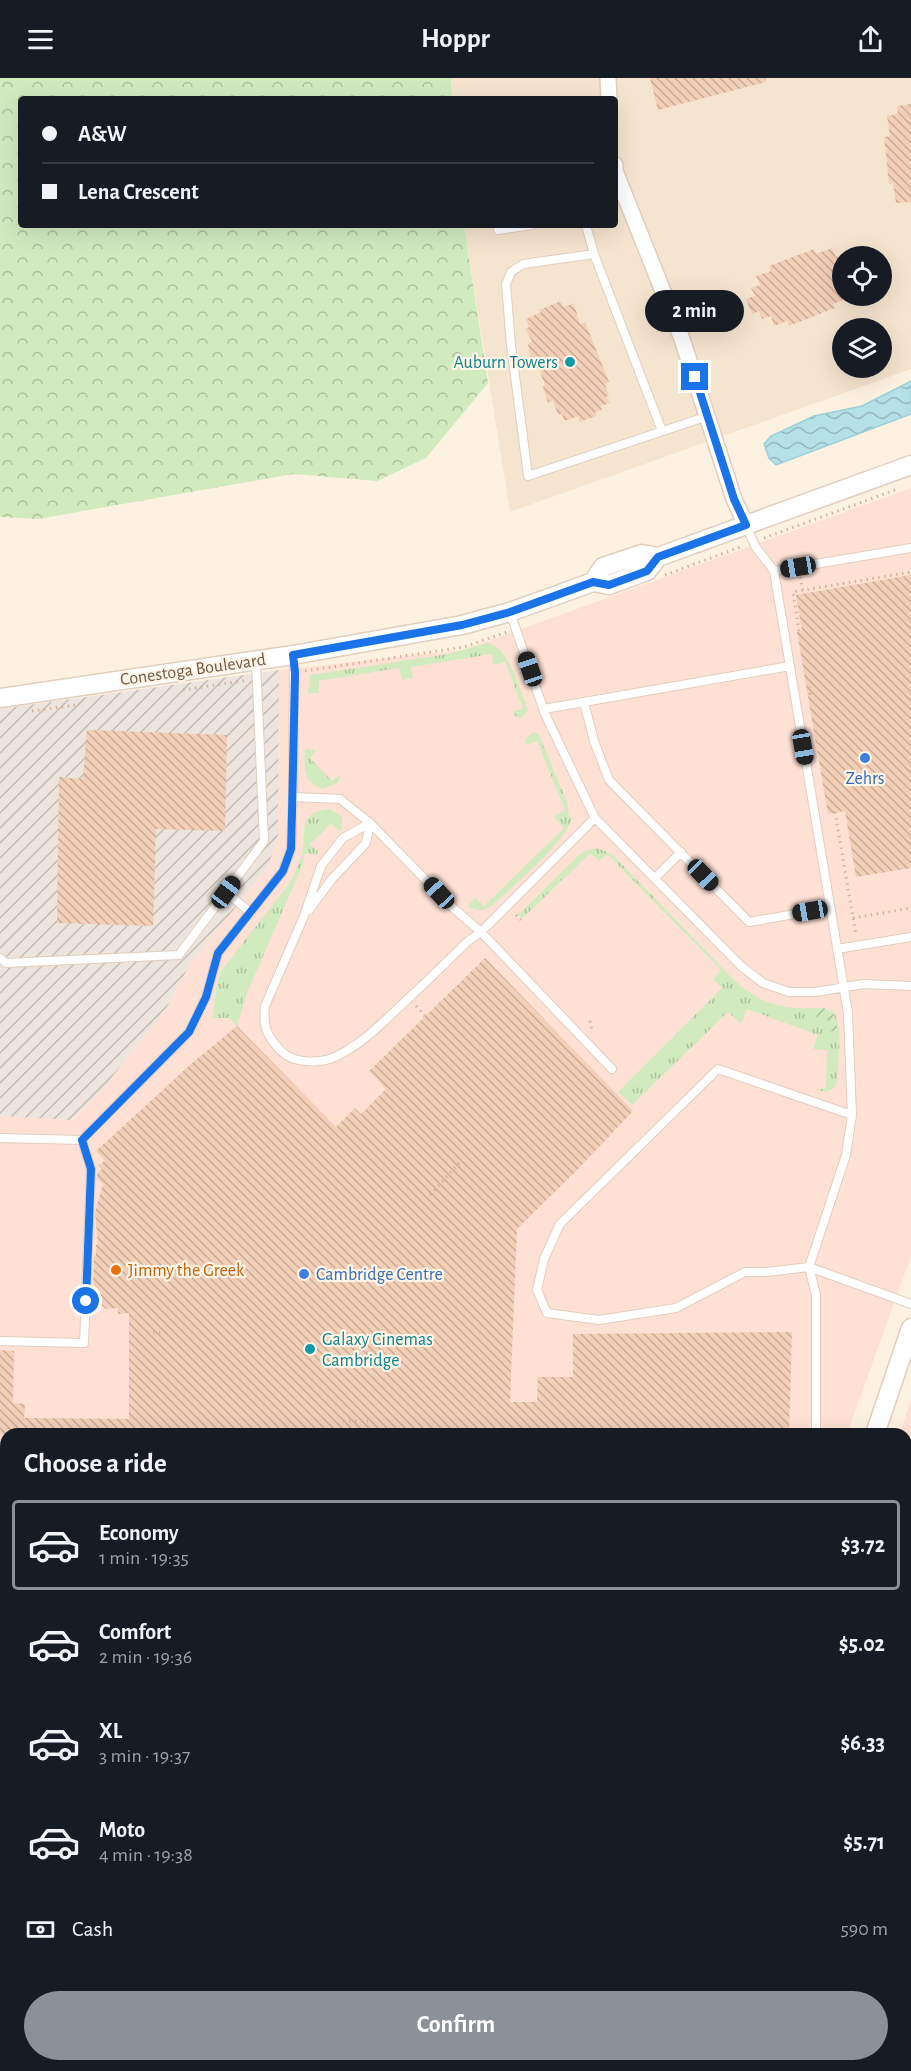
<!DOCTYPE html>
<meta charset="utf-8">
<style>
body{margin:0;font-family:"Alegreya Sans",sans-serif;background:#242831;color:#f1f3f6;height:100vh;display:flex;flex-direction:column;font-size:22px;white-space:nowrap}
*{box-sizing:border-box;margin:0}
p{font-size:20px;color:#9ea1a6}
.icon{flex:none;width:33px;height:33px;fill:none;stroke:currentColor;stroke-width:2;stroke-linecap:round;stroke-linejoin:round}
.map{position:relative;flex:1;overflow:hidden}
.side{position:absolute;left:0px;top:1350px;width:912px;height:644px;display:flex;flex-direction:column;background:#171b24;border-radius:18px 18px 0 0;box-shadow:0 6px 24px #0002}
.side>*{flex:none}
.hud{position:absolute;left:18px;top:18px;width:600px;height:132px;border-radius:6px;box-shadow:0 6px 24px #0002;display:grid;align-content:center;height:132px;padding:0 24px;background:#171b24}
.tools{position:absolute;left:832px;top:168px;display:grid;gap:12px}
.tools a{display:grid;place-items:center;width:60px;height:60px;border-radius:50%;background:#171b24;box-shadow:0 6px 24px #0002;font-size:30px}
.end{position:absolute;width:27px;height:27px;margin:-14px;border:8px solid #1a73e8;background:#fff;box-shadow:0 0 0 3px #fff}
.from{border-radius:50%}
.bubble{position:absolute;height:42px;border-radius:21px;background:#171b24;box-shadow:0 6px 24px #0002;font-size:20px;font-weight:700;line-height:42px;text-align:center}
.car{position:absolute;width:18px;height:36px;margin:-18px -9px;border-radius:8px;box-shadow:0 0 4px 2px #0007;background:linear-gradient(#222 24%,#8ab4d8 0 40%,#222 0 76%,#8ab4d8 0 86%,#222 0)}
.hud b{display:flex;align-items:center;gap:21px;height:57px;font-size:22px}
.hud b+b{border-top:2px solid #363941}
.hud i{width:15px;height:15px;background:#f1f3f6}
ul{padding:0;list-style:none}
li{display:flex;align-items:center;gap:18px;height:90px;margin:0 12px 9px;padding:0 12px;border:3px solid transparent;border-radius:6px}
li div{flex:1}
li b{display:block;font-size:22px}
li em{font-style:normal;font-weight:700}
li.on{border-color:#8c9099}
li>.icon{width:54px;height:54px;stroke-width:1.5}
h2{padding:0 24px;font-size:27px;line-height:72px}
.pay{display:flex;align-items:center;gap:15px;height:66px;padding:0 24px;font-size:22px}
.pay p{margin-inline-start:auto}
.button{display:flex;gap:12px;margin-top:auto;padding:12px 24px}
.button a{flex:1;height:69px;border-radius:36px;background:#8c9099;color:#fff;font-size:24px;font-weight:700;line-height:69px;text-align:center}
header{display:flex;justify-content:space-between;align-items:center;height:78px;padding:0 24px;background:#171b24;font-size:27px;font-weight:700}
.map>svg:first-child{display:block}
.residential{fill:#f5e4cf;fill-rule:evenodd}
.commercial{fill:#fee0d4}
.industrial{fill:url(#industrial-furrows)}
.grass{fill:url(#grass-tufts)}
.forest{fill:url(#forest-crowns)}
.garden{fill:url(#garden-furrows)}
.water{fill:url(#water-waves);stroke:#9bd0d9;stroke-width:1.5}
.building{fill:url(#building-back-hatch)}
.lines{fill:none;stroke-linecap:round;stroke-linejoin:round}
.service-casing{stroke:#e2cebd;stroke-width:10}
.minor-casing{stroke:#e2cebd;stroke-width:18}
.tertiary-casing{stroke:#e2cebd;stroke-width:21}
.primary-casing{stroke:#dbd3cf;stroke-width:27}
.path{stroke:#d8b29b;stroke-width:3;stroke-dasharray:1.5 4.5;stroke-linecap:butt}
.service{stroke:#fff;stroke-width:8}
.minor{stroke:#fff;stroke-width:15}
.tertiary{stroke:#fff;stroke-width:18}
.primary{stroke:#ffd796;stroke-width:24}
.route{stroke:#1a73e8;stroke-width:8}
.culture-dot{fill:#0f9aa8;stroke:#fff6e8;stroke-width:2}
.shop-dot{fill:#3f7fe0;stroke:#fff6e8;stroke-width:2}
.food-dot{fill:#e8710a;stroke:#fff6e8;stroke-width:2}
.labels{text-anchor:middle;stroke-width:4.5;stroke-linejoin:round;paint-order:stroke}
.culture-label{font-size:18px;fill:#0d838f;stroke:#fff6e8;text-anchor:end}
.street-label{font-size:18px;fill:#755747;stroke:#fff6e8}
.shop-label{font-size:18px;fill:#366cbe;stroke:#fff6e8}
.food-label{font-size:18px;fill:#c56008;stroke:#fff6e8;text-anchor:start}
</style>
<header><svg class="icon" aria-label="menu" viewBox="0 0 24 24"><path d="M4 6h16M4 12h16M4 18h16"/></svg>Hoppr<svg class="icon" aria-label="share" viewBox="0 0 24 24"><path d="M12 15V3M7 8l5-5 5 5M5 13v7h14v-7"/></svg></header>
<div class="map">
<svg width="911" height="1993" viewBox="0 0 911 1993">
<defs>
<pattern id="industrial-furrows" width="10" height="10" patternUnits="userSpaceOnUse" patternTransform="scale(1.5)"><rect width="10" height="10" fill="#ece4dd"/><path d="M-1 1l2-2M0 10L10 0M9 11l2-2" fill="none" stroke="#c4bcb5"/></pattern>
<pattern id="grass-tufts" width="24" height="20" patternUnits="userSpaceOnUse" patternTransform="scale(1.5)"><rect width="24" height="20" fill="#d1ebbf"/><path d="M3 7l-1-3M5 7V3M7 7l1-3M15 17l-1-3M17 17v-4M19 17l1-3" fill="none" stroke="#aec19d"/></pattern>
<pattern id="forest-crowns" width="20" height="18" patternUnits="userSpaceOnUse" patternTransform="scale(1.5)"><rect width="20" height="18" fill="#d1ebbf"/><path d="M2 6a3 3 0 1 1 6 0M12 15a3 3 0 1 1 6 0" fill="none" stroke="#aec19d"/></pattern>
<pattern id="garden-furrows" width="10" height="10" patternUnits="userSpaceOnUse" patternTransform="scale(1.5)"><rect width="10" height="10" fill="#d1ebbf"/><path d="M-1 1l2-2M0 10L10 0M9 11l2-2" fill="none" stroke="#aec19d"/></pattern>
<pattern id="water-waves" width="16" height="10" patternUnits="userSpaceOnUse" patternTransform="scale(1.5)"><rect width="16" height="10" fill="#b5e0e7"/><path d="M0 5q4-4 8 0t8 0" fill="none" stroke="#98b8bd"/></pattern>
<pattern id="building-back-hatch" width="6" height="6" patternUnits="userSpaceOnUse" patternTransform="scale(1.5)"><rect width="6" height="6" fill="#f4cfb8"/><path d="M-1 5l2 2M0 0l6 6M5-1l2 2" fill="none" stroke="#caab97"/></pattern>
</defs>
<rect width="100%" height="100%" fill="#fdf2e1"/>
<!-- residential -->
<path class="residential" d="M451,0h460v291l-401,143 -46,-287h151v-126h-163zM843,178h39v40h-39zM843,250h39v40h-39z"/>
<!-- commercial -->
<path class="commercial" d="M911,410v768l-64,178h-841v495h-6v-813l72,4 27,-26 68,-87 23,-43 78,-97 10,-32 1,-165 184,-20z
M911,1321v541h-5v-506h-6z
M0,1940h6v48h823v5h-829z"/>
<!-- industrial -->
<path class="industrial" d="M279,592l-1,165 -10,32 -78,97 -23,43 -68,87 -28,26 -71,-4v-407z"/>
<!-- grass -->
<path class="grass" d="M487,565c22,2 33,49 41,67l-5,6 -5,2 -5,-4v-2l10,-4 -18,-46 -12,3 -1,-11 -81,13 2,11 -11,2 -3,-12 -80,13v12h-11l2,-18 138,-21z
M533,655h5l29,69 2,15 3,1c-6,24 -59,68 -79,87 -8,6 -17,7 -25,1l7,-8 9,8 80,-78 -10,-11 11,-7 -28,-69 -11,4 -1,-3 1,-4z
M305,671l10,1v2l-5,6 22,23 9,-7 -3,9 -15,6c-21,-6 -19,-22 -18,-40z
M330,731l12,8v13h-4l-7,-6 -22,21 9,6 -1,4 -12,-2 -2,11 -56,129 -10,33 -8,-8h-17l6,-39 3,-8 67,-86c6,-10 11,-20 14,-31 5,-25 -5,-42 28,-45z
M598,770l14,6 121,125c27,25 49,31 85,29l-4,3 13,9 7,-5 -4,-3 2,-3c12,15 6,54 5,73l-3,6 -7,4 -11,-2 10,-2 1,-38 -14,-1 5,-14 -71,-26 -6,15 -13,-12 -96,93 -14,-13 104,-104 -9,-9 8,-9 -114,-116 -8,7 -9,-8 -68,66 -4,-4 62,-61 7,-4z
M906,1953h5v40h-22v-5h17z"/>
<!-- forest -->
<path class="forest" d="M0,0h451l1,21h-431v126h443l24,158 -62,75 -49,23 -84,-7 -255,45 -38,-2z"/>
<!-- garden -->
<path class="garden" d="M818,930h6l10,7 3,12 -2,5 -5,-1 -1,-10 -14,-5 -1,-6z"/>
<!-- water -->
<path class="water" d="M911,303v33l-135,51 -7,-7 -5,-14 7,-8 43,-20 48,-10z"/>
<!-- building -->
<path class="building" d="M650,0h116v4l-108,28z
M911,26v98l-15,1 -3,-20 -4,1 -5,-47 6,-1 -3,-20 11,-2 -1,-8z
M832,170l4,9 7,-3v46l-10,4 2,4 -46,18 -2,-5 -13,5 -3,-10 -9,3 -3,-8 -7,3 -6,-15 9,-3 -4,-8 9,-3 -4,-9 15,-5 -2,-5 45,-17 2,5z
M561,223l2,6 11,-4 6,21 5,-2 24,60 -4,2 4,12 -3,1 4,6 -10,3 2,4 -7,2 1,4 -17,6v-6l-15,5 -2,-8 -4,2 -5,-15 -5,3 -5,-16 2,-2 -10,-26 -4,1 -3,-16 4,-3 -7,-12 4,-2 -3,-8 15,-7 -2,-2z
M911,497v293l-55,9 -11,-66 -17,3 -31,-182 5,-1 -6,-36z
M87,652l140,5 -2,96 -69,-2 -3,97 -96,-3 2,-146 24,2z
M485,880l148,153 -56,59 -60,59 -7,173h27l1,-25h35v-43l219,-2 -3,102h-789v-84l14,1 -1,52 12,1 -1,14 105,1v-106l-11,1v-6l-12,1 -7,-6 -6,-10 1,-37 2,-1v-10l2,-1 -3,-31 8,-29 -6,-6v-4l5,-5 -4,-4 7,-4 -9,-10 95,-87 46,-38 99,101 19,-19 6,6 25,-25 -17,-18z"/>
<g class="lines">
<!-- service casing -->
<g class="service-casing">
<path id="service" d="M586,147l8,29 -71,10 -12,8 -5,12 5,61 17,131 180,-60
M498,152l34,-5
M594,176l68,177
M746,447l9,21 19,25 74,442 4,102 -6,40 -37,112 7,28v139
M774,493l137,-23
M510,534l35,102 50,104 146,148 22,17 26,9h27l47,-8 48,2
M584,624l10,39 15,39 140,142 81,-14
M544,631l246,-43
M293,719l47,2 30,24 82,84 29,25 131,137
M370,745l-27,15 -22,28 -17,50 -39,90c-2,21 1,29 16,45 13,13 40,13 56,5 23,-11 40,-28 58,-45 25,-23 49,-46 73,-70l13,-9 114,-114
M655,800l26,-26
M226,814l25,21
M309,832l23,-31 34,-36 4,-20
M837,871l74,-12
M0,880l6,5 173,-8 85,-114 -8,-179
M852,1037l-134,-46 -158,155 -16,35 -7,31 10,23 52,7 77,-12 69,-36h22l42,-5 102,37
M0,1060l82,2 107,-108 17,-35 12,-44 65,-82 8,-22 2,-52 1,-141
M0,1263l84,2 7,-174 -9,-29
M0,1513h6
M906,1600l5,-1
M0,1656h6
M906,1707h5
M136,1988v5
M187,1988v5
M477,1988v5
M714,1988v5
M25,1993l1,-5
M228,1993v-5
M322,1993v-5
M392,1993v-5
M433,1993v-5
M488,1993v-5
M513,1993l1,-5
M620,1993v-5
M638,1993v-5
M799,1993v-5"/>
</g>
<!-- minor casing -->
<g class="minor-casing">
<path id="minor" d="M608,0l1,21
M615,87v6l67,168 52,160 12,26"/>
</g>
<!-- tertiary casing -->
<g class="tertiary-casing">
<path id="tertiary" d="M593,504l10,-15 39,-13 16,3 253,-92
M0,620l293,-43 169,-30 48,-13 83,-30 16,3 38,-14 11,-14
M875,1356l36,-106
M857,1993v-5"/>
</g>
<!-- primary casing -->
<g class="primary-casing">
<path id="primary" d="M0,1875l6,1
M906,1886h5
M0,1912h6
M906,1921h5"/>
</g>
<!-- path -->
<path class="path" d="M764,460l131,-48
M665,497l78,-29
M800,499l3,14
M799,553l-6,-39 118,-20
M305,593l159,-24 43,-15
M809,609l2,12
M183,612l65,-10
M32,633l44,-6
M835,734l21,123
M516,837l5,5
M853,840l58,-10
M416,928l9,10
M590,943l2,10
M430,1117l30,-33
M147,1254l24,1
M343,1343h25
M906,1630h5
M875,1988l7,5"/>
<!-- service -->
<use href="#service" class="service"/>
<!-- minor -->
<use href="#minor" class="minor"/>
<!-- tertiary -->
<use href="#tertiary" class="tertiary"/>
<!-- primary -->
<use href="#primary" class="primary"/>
</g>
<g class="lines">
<!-- route -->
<path class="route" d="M86,1223l5,-132 -9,-29 107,-108 17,-35 12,-44 65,-82 8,-22 1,-35 3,-141 -2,-18 169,-30 48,-13 83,-30 16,3 38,-14 11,-14 88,-32 -12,-26 -39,-122"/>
</g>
<!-- markers -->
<g class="culture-dot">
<circle cx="570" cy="284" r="6"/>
<circle cx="310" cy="1271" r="6"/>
</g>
<g class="shop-dot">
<circle cx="865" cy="680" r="6"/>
<circle cx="304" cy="1196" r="6"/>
</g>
<circle class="food-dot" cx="116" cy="1192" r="6"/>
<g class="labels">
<!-- culture labels -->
<g class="culture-label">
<text x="558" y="290">Auburn Towers</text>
<text x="322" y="1267" text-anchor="start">Galaxy Cinemas<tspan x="322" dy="21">Cambridge</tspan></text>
</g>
<!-- street labels -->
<g class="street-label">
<text transform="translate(193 591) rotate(-8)" y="6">Conestoga Boulevard</text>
</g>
<!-- shop labels -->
<g class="shop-label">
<text x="865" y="706">Zehrs</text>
<text x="316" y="1202" text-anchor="start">Cambridge Centre</text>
</g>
<!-- food labels -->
<g class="food-label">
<text x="128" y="1198">Jimmy the Greek</text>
</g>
</g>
</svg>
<div class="tools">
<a><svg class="icon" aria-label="locate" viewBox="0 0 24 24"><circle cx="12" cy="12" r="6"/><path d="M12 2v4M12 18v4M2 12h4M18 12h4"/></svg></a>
<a><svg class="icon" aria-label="layers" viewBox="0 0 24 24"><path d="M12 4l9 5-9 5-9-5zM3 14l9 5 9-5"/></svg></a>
</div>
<i class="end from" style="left:86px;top:1223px"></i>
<i class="end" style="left:695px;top:299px"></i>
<div class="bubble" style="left:645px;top:212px;width:99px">2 min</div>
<i class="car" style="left:798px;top:489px;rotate:260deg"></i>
<i class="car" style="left:530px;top:591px;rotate:341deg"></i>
<i class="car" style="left:803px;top:669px;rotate:170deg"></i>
<i class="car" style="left:703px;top:797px;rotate:136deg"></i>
<i class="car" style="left:226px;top:814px;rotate:37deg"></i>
<i class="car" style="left:439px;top:815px;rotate:317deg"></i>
<i class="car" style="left:810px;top:833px;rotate:260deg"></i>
<div class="hud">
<b><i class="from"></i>A&amp;W</b>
<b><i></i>Lena Crescent</b>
</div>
<section class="side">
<h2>Choose a ride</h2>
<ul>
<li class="on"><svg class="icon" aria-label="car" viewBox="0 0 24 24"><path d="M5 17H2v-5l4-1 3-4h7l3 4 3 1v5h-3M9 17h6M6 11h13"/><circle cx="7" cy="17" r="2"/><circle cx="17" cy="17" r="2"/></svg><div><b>Economy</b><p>1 min · 19:35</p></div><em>$3.72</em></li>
<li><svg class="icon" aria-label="car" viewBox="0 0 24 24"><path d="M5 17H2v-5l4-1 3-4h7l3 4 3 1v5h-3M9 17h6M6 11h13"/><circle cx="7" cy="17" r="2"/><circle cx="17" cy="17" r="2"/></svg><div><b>Comfort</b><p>2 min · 19:36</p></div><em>$5.02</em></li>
<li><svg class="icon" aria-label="car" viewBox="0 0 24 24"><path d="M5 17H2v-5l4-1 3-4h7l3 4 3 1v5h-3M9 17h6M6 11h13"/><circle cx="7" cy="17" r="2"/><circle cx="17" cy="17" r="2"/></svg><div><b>XL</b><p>3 min · 19:37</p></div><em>$6.33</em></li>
<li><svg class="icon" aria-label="car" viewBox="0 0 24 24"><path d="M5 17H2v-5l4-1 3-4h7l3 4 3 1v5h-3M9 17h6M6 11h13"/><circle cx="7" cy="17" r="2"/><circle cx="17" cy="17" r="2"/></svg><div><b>Moto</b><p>4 min · 19:38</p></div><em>$5.71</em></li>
</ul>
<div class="pay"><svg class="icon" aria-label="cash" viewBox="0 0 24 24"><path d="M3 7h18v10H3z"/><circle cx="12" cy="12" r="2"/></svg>Cash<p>590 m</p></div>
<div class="button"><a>Confirm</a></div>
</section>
</div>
